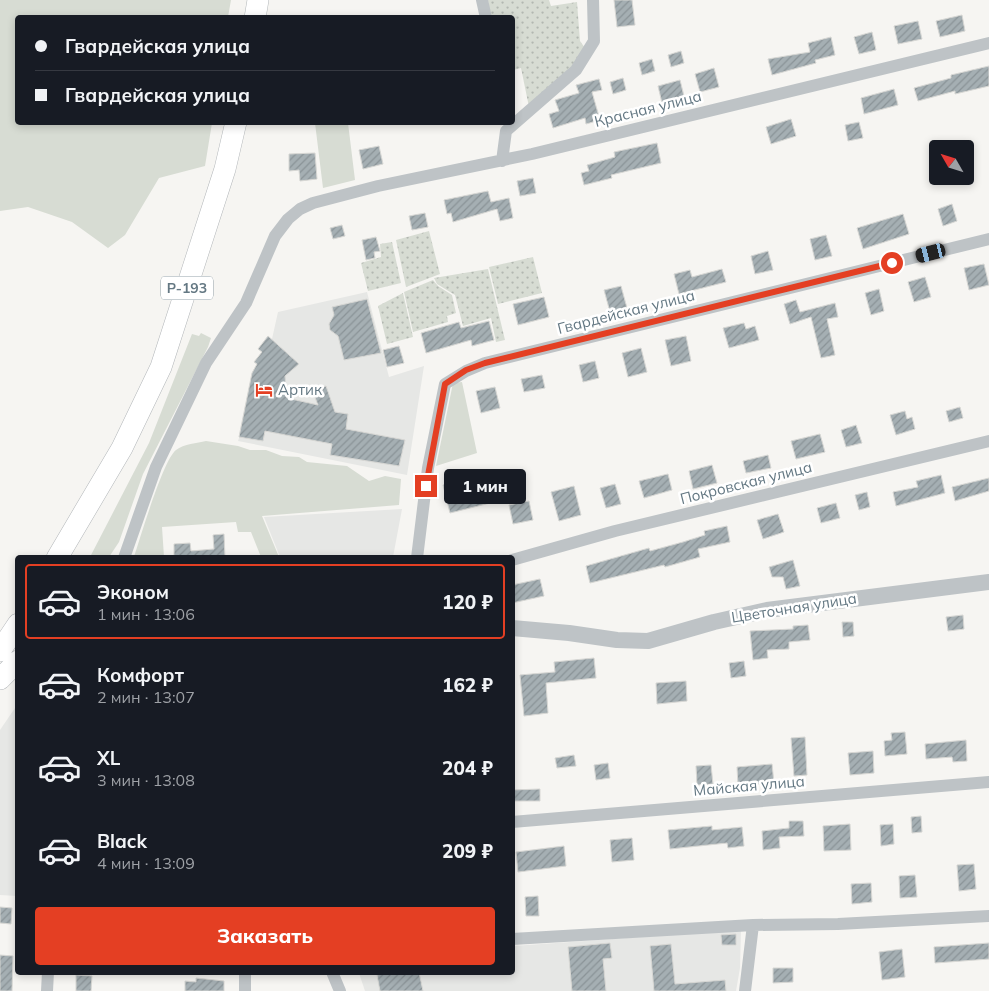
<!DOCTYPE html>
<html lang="ru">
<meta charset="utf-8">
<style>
body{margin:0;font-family:Mulish,sans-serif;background:#20242c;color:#f1f3f6;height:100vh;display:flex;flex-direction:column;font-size:19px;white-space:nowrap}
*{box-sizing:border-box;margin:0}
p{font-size:16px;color:#9ea1a6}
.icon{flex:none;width:28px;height:28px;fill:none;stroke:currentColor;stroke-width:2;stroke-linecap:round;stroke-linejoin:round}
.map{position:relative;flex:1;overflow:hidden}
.side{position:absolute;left:15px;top:555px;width:500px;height:420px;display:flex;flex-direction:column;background:#171b24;border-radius:5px;box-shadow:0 2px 8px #0003}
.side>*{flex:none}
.hud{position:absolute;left:15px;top:15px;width:500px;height:110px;border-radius:5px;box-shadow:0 2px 8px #0003;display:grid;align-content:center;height:110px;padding:0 20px;background:#171b24}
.needle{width:32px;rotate:309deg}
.buttons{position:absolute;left:929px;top:140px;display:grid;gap:10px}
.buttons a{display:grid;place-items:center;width:45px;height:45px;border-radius:5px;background:#171b24;box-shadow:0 2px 8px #0003;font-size:25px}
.end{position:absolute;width:22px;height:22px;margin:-11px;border:6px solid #e43f23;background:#fff;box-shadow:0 0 0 2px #fff}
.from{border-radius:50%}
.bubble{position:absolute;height:35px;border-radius:5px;background:#171b24;box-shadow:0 2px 8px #0003;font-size:16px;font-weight:800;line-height:35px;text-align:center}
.car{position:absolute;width:15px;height:30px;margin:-15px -8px;border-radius:6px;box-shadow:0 0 4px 1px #0007;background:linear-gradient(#222 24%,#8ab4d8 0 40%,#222 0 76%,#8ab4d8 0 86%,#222 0)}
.hud b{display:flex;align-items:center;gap:18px;height:48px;font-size:19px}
.hud b+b{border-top:1px solid #363941}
.hud i{width:12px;height:12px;background:#f1f3f6}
ul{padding:9px 0 0;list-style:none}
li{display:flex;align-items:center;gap:15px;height:75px;margin:0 10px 8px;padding:0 10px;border:2px solid transparent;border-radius:5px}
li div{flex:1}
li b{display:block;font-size:19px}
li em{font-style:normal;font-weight:800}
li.on{border-color:#e43f23}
li>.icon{width:45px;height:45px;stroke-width:1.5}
.action{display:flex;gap:10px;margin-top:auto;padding:10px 20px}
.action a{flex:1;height:58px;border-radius:5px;background:#e43f23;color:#fff;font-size:20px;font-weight:800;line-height:58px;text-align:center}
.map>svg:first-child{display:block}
.built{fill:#e6e7e5}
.green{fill:#d7dcd3}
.garden{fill:url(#garden-dots)}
.building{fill:url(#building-hatch);stroke:#d7d7d4}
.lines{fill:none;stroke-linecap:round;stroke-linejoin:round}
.trunk-casing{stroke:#b2b6b9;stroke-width:22}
.minor{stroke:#bec3c6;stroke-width:12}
.tertiary{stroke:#bec3c6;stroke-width:16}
.trunk{stroke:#fff;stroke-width:21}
.route{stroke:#e43f23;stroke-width:6}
.labels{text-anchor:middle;stroke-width:5;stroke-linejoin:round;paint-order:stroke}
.shield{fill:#fff;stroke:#92a0a8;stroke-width:1}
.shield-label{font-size:14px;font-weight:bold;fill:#647883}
.street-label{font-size:15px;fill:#647883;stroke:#fff}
.poi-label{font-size:15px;fill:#647883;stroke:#fff;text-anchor:start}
</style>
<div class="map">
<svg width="989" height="991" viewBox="0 0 989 991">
<defs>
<pattern id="garden-dots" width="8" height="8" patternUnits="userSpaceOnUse" patternTransform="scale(1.25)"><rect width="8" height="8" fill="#d7dcd3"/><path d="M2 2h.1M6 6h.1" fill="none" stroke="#b2b7b1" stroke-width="1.8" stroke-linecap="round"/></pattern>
<pattern id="building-hatch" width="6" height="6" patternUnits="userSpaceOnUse" patternTransform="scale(1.25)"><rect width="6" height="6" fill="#a5afb3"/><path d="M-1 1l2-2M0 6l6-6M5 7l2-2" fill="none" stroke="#8a9397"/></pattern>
</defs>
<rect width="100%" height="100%" fill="#f6f5f2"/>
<!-- built -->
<path class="built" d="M367,292l22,85 35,-11 -17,109 -169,-34 34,-102 6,-27z
M402,509l-9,48h-113l-16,-40z
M17,705v191l-17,-1v-165z
M741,930l-1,38 -4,23h-371l-6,-18 153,-1 1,-26z"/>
<!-- green -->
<path class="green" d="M0,0h231l-3,17 -210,1v104l194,1 -7,43 -46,12 -34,57 -17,13 -36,-26 -44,-15 -28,4z
M315,123h33l7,57 -32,8z
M201,333l10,5 -3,9 -65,127 -24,68 -10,15h-19l59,-114 43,-109 7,2z
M462,382l15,71 -41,13 17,-83z
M206,441l32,5 12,4h16l16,6 17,1 8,5 40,4 22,15 16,-5 16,3 -2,26 -137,11 17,41h-18l-10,-25h-13l-2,-10 -74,5 2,30h-30c6,-18 29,-97 42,-107 8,-6 21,-7 30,-9z"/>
<!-- garden -->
<path class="garden" d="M488,0h61l2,6 26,-4 3,39 5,7 -15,21 -41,38 -8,-39 -8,2 -1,-52 -22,-1z
M429,231l11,43 -34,13 -10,-47z
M392,242l9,41 -33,8 -7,-28 20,-6 -1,-13z
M533,257l9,36 -44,11 -9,-37z
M488,269l17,71 -9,2 -5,-24 -28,8 -8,-31 -18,-11 -3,-6z
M433,280l5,6 14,9 4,18 -9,3 1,6 -35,10 -9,-40z
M403,293l10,44 -26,7 -9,-38z"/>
<!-- building -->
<path class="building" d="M614,0h18l3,25 -18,2z
M962,15l3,16 -25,6 -4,-16z
M918,21l4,18 -24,5 -4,-18z
M872,32l4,18 -17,4 -5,-17z
M831,37l4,18 -20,5 1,3 -44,12 -4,-16 42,-7 -2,-9z
M681,51l3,12 -13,4 -3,-12z
M652,59l3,12 -13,4 -3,-12z
M989,66v20l-34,8v-3l-37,10 -4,-13 37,-10v-3z
M714,68l5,19 -19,5 -5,-18z
M623,78l3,12 -13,4 -3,-12z
M599,79l3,11 -10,2 8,28 -14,4 -1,-6 -32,10 -4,-14 10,-3 -4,-11 24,-7 -3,-8z
M680,80l4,16 -22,7 -4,-17z
M894,89l4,16 -34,9 -3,-16z
M791,119l5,17 -25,8 -5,-17z
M859,122l4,16 -15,3 -3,-16z
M657,143l4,20 -50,12 1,3 -28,7 -3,-12 8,-2 -2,-6 28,-8 -1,-5z
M379,146l4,18 -20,5 -4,-19z
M315,153l2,26 -17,2 -1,-11 -10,1v-17z
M533,178l3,15 -16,3 -3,-15z
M488,191l3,11 18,-4 4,20 -13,3 -3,-12 -44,13 -2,-9 -4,1 -3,-14z
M952,204l5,17 -14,5 -5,-17z
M425,213l3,14 -16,3 -3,-14z
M903,214l6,20 -46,15 -6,-21z
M342,225l3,11 -12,3 -3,-11z
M826,235l6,21 -17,4 -5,-21z
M376,237l4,14 -6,1 1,6 -9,2 -4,-20z
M768,251l5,19 -18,4 -4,-18z
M984,264l5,21 -20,5 -5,-22z
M722,269l4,13 -47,12 -5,-20 16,-4 2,7z
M925,277l6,20 -17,5 -6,-20z
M621,286l6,22 -17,4 -6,-22z
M879,289l5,22 -13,4 -6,-22z
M544,297l5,20 -31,8 -5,-21z
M367,299l14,54 -37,7 -6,-24 -8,-6 -1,-6 5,-9 -2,-8z
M796,300l4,12 35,-9 3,14 -11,2 8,36 -14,3 -10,-41 -21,7 -6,-20z
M489,321l5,19 -22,6 -1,-6 -45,13 -5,-20 38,-11 2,6z
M744,323l2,6 9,-3 4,14 -30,8 -6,-20z
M268,336l31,28 -14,12 2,22 31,7 -6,-15 14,-4 9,26 13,2 -2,15 59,11 -6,26 -69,-11 2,-11 -67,-13 -2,10 -24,-4 13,-64 5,-9 -3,-2 8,-10 -4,-3z
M686,336l5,25 -20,5 -6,-26z
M399,346l5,17 -17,4 -4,-17z
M641,348l6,24 -19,5 -6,-24z
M595,361l4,17 -16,4 -4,-17z
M542,375l3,13 -21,4 -3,-13z
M495,387l5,21 -19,5 -5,-22z
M960,407l3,11 -14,4 -3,-11z
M905,411l2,8 5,-2 3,12 -19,6 -6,-20z
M856,425l6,18 -16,4 -5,-17z
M820,434l5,18 -29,7 -5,-18z
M768,455l3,13 -25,5 -3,-12z
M712,465l5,18 -24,6 -4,-18z
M487,474l7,28 -44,11 -7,-28z
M668,474l4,16 -28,8 -5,-17z
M941,475l4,18 -49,13 -3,-14 25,-5 -2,-6z
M989,478v13l-34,10 -3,-14z
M615,484l6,20 -15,4 -6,-20z
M574,486l7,29 -22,6 -8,-29z
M867,492l3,15 -11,3 -4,-15z
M529,501l4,19 -20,4 -4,-19z
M836,503l4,15 -19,5 -4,-15z
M778,514l6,18 -21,7 -6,-19z
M727,526l3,16 -32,7 2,8 -35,10 -1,-2 -74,18 -4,-17 63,-18 1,3 33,-9 22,-7 -1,-4z
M224,534l1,24h-51v-14l16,-1 1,8 23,-2 -1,-14z
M793,560l7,26 -14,3 -3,-12h-11l-3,-10z
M540,579l4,17 -32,7v-18z
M963,615l1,14 -16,2 -2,-14z
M842,622h11l1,14 -11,1z
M808,625l2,15 -21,2v7l-22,1 1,8 -15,2 -3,-29 43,-2v-3z
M594,658l2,20 -50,5 2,30 -24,3 -4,-41 35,-3 -1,-10z
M744,661l2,15 -15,2 -2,-15z
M686,681l1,20 -30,3 -1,-21z
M905,732l2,22 -22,2 -1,-15 8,-1 -1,-7z
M805,737l2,38 -13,1 -3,-38z
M966,740l1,21 -14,1 -1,-5 -26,2 -1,-15z
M873,751l1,22 -24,2 -2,-22z
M574,755l2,11 -19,2 -2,-10z
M608,763l2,15 -14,2 -2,-15z
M772,764l2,19 -36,3 -1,-19z
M711,765l2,19 -16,1 -1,-19z
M540,789v12h-28v-11z
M921,816l1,16 -10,1 -1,-16z
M789,821h14l1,15 -25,1 1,11 -17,2 -1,-19 27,-3z
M850,824l1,26 -27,1 -1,-25z
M893,824l1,20 -13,2 -1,-21z
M712,826v4l30,-3 2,19 -16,2 -1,-5 -57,6 -2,-19z
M632,838l2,22 -22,2 -2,-22z
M564,846l2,20 -48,6 -2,-20z
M974,864l2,25 -17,2 -2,-26z
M915,875l2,22 -17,1 -1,-22z
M871,883l1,19 -20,2 -1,-20z
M538,896l1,20h-13l-1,-19z
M0,907l12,1 -1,16 -11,-1z
M736,934v11h-14l-1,-10z
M610,943l2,15 -9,1 3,32h-34l-4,-44z
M989,943v16l-54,4 -1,-16z
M671,944l4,40 50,-4 1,11h-72l-4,-45z
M902,949l3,28 -23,3 -3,-28z
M0,955l13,1 -1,35h-12z
M773,968h20v14l-20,1z
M392,972h27l4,19h-43l-3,-16z
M76,975l16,1 -1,15h-15z
M196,978l28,3v10h-39v-10l11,1z"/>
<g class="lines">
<!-- trunk casing -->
<g class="trunk-casing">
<path id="trunk" d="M255,18l3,-18
M57,558l65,-110 39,-81 64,-198 11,-47
M0,651l18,-27
M0,679l18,-18"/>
</g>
<!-- minor -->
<path class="minor" d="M482,0l4,18
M502,161l4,-30 70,-61 18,-29 -1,-41
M124,558l32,-91 50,-104 40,-60 29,-67 13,-17 12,-10 13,-6 65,-17 154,-32 457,-111
M417,558l11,-90 17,-84 21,-13 19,-8 504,-124
M512,560l103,-29 374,-90
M512,822l477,-40
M512,939l241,-14 85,-1 151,-8
M245,972v19
M332,972l8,19
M47,991l1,-19
M745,991l8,-66"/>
<!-- tertiary -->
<path class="tertiary" d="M512,628l57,5 48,7 31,1 66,-19 53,-12 222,-28"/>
<!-- trunk -->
<use href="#trunk" class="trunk"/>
</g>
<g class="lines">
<!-- route -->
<path class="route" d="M426,486l19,-102 21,-14 19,-7 407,-100"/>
</g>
<!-- icons -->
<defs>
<g id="hotel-bare" transform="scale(1.35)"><path d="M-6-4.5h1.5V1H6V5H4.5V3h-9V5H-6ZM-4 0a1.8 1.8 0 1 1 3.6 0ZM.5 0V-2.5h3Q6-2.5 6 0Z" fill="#e43f23" stroke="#fff" stroke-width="2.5" paint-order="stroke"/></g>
</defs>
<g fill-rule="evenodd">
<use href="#hotel-bare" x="264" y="390"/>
</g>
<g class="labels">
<!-- shield labels -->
<rect class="shield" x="161" y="276.5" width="52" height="23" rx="4"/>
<g class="shield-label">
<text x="187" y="293">Р-193</text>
</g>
<!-- street labels -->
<g class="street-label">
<text transform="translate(648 109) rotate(-14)" y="5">Красная улица</text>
<text transform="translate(626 312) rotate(-14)" y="5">Гвардейская улица</text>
<text transform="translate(746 483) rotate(-14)" y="5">Покровская улица</text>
<text transform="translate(794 608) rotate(-9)" y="5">Цветочная улица</text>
<text transform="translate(749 786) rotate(-5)" y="5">Майская улица</text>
</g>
<!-- poi labels -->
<g class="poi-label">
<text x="278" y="395">Артик</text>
</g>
</g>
</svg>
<div class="buttons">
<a><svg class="needle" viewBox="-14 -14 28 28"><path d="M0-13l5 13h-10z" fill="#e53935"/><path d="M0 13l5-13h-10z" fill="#9ea1a6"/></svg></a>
</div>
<i class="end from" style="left:892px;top:263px"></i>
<i class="end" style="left:426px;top:486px"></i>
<div class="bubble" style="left:444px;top:469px;width:82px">1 мин</div>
<i class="car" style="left:931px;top:253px;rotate:256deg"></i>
<div class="hud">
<b><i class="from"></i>Гвардейская улица</b>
<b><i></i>Гвардейская улица</b>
</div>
<section class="side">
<ul>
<li class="on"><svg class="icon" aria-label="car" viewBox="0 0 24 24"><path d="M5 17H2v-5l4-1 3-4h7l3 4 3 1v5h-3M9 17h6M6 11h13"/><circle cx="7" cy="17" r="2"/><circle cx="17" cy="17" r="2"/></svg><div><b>Эконом</b><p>1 мин · 13:06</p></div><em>120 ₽</em></li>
<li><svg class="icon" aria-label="car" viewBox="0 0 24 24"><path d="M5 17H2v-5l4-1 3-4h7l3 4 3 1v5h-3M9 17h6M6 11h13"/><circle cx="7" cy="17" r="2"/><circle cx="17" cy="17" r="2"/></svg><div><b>Комфорт</b><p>2 мин · 13:07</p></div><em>162 ₽</em></li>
<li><svg class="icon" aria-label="car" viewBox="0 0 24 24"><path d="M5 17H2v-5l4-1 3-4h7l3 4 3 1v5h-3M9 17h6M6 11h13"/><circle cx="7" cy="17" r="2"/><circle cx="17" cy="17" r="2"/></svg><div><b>XL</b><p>3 мин · 13:08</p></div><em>204 ₽</em></li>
<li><svg class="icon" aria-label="car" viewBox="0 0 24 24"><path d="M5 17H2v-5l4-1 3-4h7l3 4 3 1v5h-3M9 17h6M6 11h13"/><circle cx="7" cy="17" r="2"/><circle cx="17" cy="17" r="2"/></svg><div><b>Black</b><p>4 мин · 13:09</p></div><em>209 ₽</em></li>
</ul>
<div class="action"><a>Заказать</a></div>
</section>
</div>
